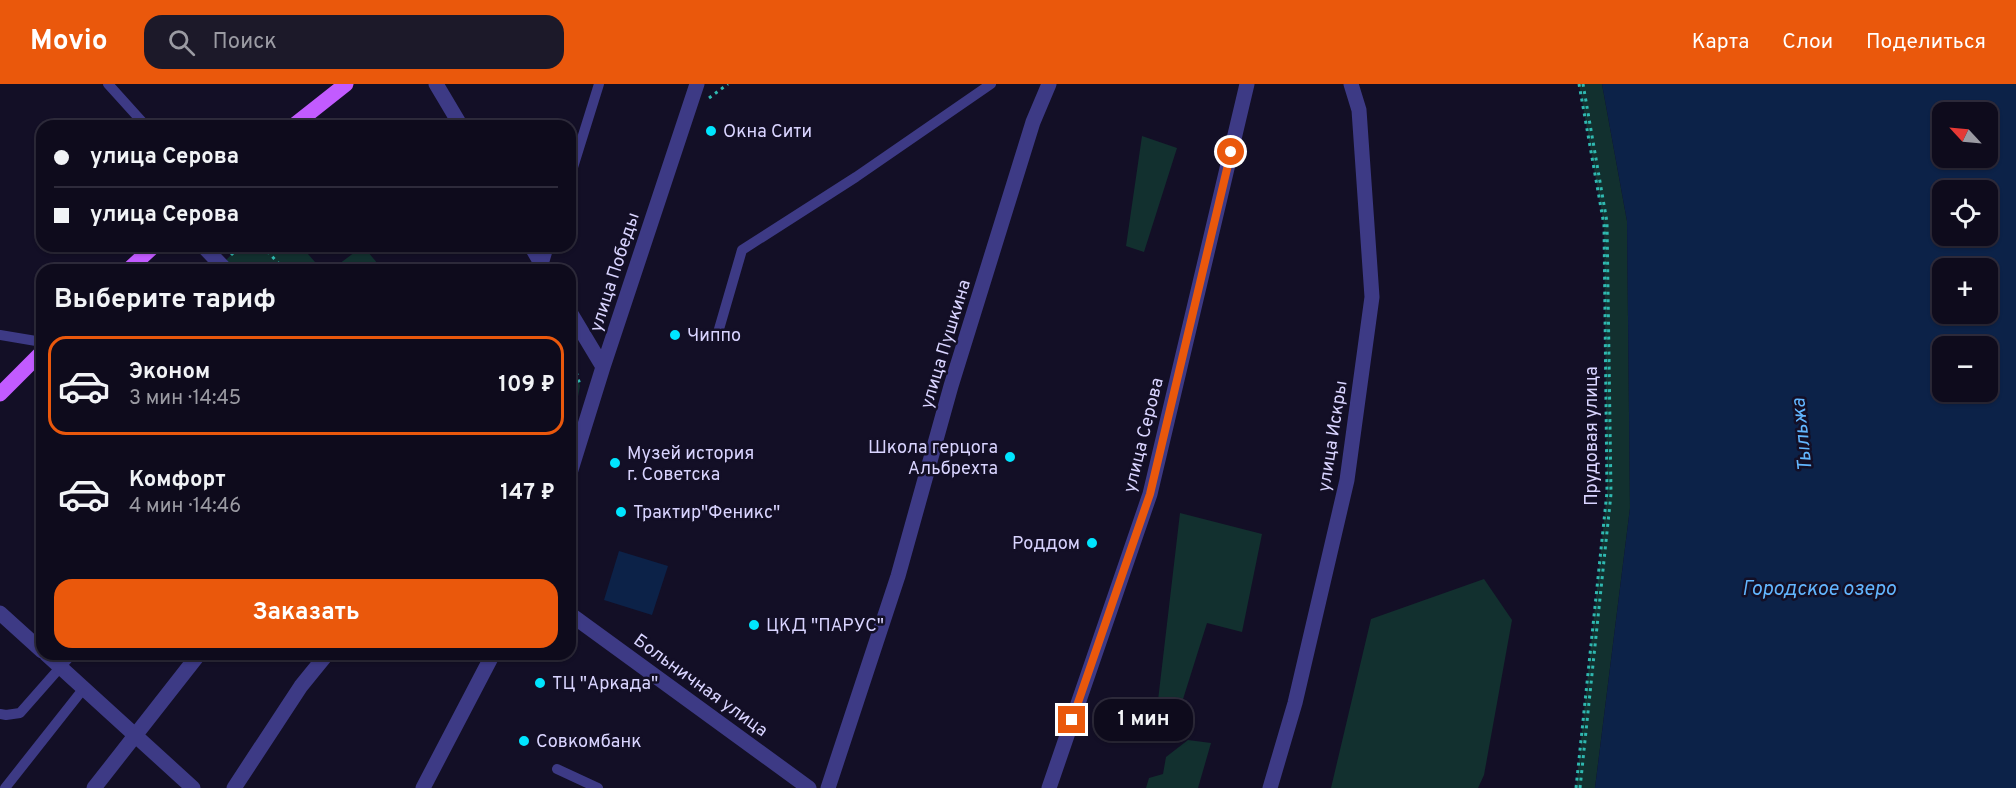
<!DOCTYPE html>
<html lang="ru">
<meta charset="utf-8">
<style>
body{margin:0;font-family:Overpass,sans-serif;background:#1c1929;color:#f1f3f6;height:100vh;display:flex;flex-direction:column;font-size:22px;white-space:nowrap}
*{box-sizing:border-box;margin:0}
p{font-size:20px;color:#9b9ba3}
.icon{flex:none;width:33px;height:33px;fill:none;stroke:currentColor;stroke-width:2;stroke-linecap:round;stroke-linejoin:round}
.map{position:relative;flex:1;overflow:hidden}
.details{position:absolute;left:36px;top:180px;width:540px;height:396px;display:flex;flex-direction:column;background:#0e0b1c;border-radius:18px;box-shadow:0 2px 4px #0004,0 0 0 2px #2e2b3b}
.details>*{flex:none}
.hud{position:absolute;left:36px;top:36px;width:540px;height:132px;border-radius:18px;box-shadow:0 2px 4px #0004,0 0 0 2px #2e2b3b;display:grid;align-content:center;height:132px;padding:0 18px;background:#0e0b1c}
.needle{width:39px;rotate:296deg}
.buttons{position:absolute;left:1932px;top:18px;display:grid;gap:12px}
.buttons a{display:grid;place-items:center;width:66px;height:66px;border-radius:12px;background:#0e0b1c;box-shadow:0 2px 4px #0004,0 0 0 2px #2e2b3b;font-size:30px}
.end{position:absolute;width:27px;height:27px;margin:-14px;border:8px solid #ea580c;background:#fff;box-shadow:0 0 0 3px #fff}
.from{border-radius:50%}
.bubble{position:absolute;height:42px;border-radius:18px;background:#0e0b1c;box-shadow:0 2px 4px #0004,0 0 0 2px #2e2b3b;font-size:20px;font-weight:700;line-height:42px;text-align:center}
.hud b{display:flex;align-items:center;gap:21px;height:57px;font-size:22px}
.hud b+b{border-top:2px solid #2e2b3b}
.hud i{width:15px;height:15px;background:#f1f3f6}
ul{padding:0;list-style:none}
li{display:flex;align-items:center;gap:18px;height:99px;margin:0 12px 9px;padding:0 6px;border:3px solid transparent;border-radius:18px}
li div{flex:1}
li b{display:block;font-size:22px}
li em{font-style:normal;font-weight:700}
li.on{border-color:#ea580c}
li>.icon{width:54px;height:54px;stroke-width:1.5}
h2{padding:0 18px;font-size:27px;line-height:72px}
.action{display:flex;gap:12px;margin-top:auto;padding:12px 18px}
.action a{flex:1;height:69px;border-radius:18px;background:#ea580c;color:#fff;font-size:24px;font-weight:700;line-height:69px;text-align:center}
header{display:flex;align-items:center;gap:36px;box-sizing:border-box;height:84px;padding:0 30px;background:#ea580c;color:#fff}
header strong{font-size:28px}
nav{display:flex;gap:33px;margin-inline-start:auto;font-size:21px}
.search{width:420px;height:54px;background:#1c1929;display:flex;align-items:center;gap:15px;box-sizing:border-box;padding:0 21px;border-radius:18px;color:#9b9ba3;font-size:22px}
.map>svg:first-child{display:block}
.green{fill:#12302f}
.water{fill:#0c2248;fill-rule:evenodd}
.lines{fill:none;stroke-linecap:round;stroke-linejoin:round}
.path{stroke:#2fb8b0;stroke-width:3;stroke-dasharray:3 4.5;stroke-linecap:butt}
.service{stroke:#3d3a85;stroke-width:10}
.minor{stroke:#3d3a85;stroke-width:15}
.primary{stroke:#c25bff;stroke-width:15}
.route{stroke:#ea580c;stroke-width:8}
.poi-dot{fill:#00e5ff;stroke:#130f26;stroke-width:2}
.labels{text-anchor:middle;stroke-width:5;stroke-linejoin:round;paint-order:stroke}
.poi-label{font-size:18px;fill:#d9d4ff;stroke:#130f26;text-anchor:start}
.street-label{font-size:18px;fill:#d9d4ff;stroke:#130f26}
.water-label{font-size:20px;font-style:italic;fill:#62b6ff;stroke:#130f26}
</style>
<header>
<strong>Movio</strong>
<div class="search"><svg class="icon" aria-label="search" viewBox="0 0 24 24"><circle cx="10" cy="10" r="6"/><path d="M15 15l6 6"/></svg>Поиск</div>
<nav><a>Карта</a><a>Слои</a><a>Поделиться</a></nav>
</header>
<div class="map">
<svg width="2016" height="704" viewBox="0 0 2016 704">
<rect width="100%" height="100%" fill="#130f26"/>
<!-- green -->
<path class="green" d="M1579,0h23l25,137 3,287 -35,280h-19l31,-296 -3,-267z
M1142,52l35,12 -33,104 -18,-6z
M240,162h61l21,24h-96l-5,-5z
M363,162l20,24h-52z
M573,277l7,25 -10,52v-76z
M1180,429l82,21 -20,98 -35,-9 -35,111 -19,9z
M1484,495l28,41 -28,155 -6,13h-147l40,-169z
M1188,656l23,3 -13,45h-52l3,-10 14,-4 3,-17z"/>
<!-- water -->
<path class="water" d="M1602,0h414v704h-421l35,-280 -3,-287zM1942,28h46v46h-46zM1942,106h46v46h-46zM1942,184h46v46h-46zM1942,262h46v46h-46z
M619,467l49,15 -16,49 -48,-15z"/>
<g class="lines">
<!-- path -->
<path class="path" d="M709,14l19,-14
M262,162l23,24
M231,171l9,-9
M570,278l3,-1 7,24
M1576,704l31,-296 -3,-267 -25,-141
M1580,704l31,-294 -4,-272 -24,-138"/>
<!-- service -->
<path class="service" d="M108,0l38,42
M570,93l29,-93
M543,182l6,-20
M0,251l42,7
M717,252l25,-86 114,-73 135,-93
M0,630l6,1 14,-2 52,-59
M557,685l41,19
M5,704l79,-100"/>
<!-- minor -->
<path class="minor" d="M436,0l25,42
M203,162l23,24
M531,162l14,24
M570,228l33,55
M570,389l33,-106 94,-283
M0,529l42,38
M570,530l239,174
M46,570l147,134
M94,704l105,-134
M234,704l67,-102 26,-32
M423,704l70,-134
M828,704l70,-212 53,-190 82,-264 16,-38
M1049,704l101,-294 97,-410
M1270,704l25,-85 52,-223 25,-183 -13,-187 -8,-26"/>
<!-- primary -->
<path class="primary" d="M293,42l53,-42
M128,186l26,-24
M0,310l42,-42"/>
</g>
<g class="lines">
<!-- route -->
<path class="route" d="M1072,636l78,-226 81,-342"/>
</g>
<!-- markers -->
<g class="poi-dot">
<circle cx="711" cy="47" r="6"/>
<circle cx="675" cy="251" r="6"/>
<circle cx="1010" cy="373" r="6"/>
<circle cx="615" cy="379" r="6"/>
<circle cx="621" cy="428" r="6"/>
<circle cx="1092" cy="459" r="6"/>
<circle cx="754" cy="541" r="6"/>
<circle cx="540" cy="599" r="6"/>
<circle cx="524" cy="657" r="6"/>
</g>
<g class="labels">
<!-- poi labels -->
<g class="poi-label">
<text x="723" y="53">Окна Сити</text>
<text x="687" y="257">Чиппо</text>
<text x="998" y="369" text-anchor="end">Школа герцога<tspan x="998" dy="21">Альбрехта</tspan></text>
<text x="627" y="375">Музей история<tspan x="627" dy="21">г. Советска</tspan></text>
<text x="633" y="434">Трактир"Феникс"</text>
<text x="1080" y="465" text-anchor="end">Роддом</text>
<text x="766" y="547">ЦКД "ПАРУС"</text>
<text x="552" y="605">ТЦ "Аркада"</text>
<text x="536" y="663">Совкомбанк</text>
</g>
<!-- street labels -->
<g class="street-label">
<text transform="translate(614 188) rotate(-72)" y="6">улица Победы</text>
<text transform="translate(945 260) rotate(-73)" y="6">улица Пушкина</text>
<text transform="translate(1143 351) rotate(-76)" y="6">улица Серова</text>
<text transform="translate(1332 352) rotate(-81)" y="6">улица Искры</text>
<text transform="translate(1591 352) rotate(-90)" y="6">Прудовая улица</text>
<text transform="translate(701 601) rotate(36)" y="6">Больничная улица</text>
</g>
<!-- water labels -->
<g class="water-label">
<text transform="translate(1801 351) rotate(-96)" y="7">Тыльжа</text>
<text x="1819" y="511">Городское озеро</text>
</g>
</g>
</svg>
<div class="buttons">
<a><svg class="needle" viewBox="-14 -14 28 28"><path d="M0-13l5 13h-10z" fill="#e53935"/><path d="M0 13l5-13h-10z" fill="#9b9ba3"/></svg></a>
<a><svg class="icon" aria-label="locate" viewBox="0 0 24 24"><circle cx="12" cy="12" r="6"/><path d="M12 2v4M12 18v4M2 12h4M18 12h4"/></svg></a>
<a>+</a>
<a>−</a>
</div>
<i class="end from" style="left:1231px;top:68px"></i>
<i class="end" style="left:1072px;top:636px"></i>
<div class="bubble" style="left:1094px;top:615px;width:99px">1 мин</div>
<div class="hud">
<b><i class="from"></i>улица Серова</b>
<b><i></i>улица Серова</b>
</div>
<section class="details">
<h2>Выберите тариф</h2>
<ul>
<li class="on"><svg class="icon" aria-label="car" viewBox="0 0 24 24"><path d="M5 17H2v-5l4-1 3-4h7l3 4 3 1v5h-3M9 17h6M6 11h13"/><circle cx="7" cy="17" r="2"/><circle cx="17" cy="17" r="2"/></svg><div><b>Эконом</b><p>3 мин · 14:45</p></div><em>109 ₽</em></li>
<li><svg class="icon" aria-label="car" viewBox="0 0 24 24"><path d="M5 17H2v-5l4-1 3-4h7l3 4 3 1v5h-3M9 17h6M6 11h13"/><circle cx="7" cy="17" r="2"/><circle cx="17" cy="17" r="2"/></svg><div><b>Комфорт</b><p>4 мин · 14:46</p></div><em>147 ₽</em></li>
</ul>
<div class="action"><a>Заказать</a></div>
</section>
</div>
